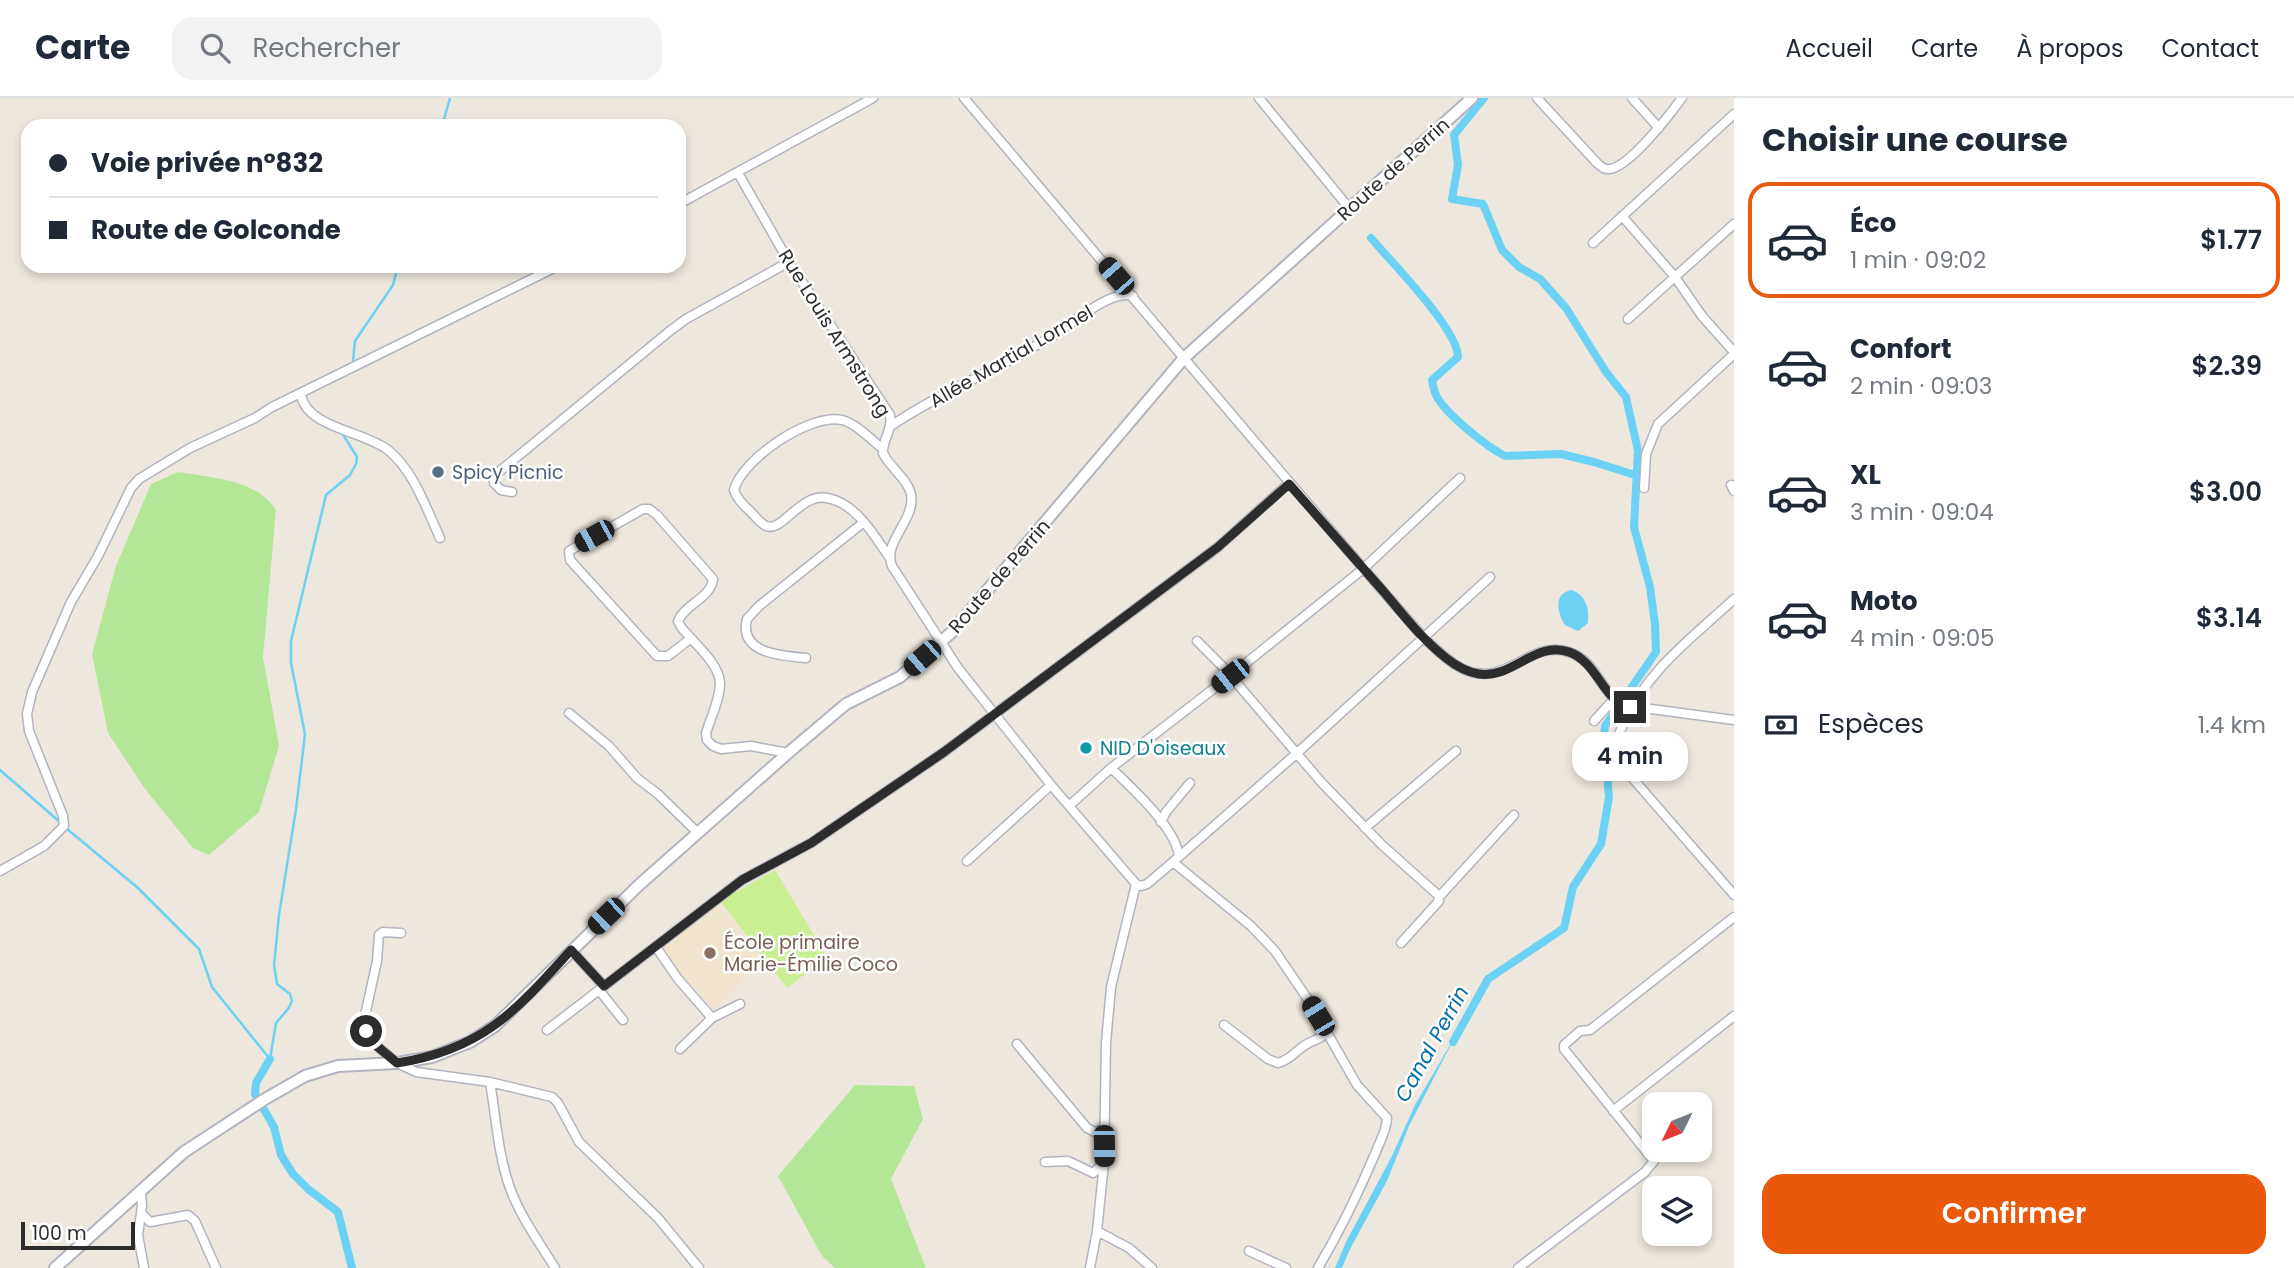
<!DOCTYPE html>
<html lang="fr">
<meta charset="utf-8">
<style>
body{margin:0;font-family:Poppins,sans-serif;background:#f2f2f3;color:#1f2937;height:100vh;display:flex;flex-direction:column;font-size:26px;white-space:nowrap}
*{box-sizing:border-box;margin:0}
p{font-size:23px;color:#747a83}
.icon{flex:none;width:38px;height:38px;fill:none;stroke:currentColor;stroke-width:2;stroke-linecap:round;stroke-linejoin:round}
.map{position:relative;flex:1;overflow:hidden}
.details{display:flex;flex-direction:column;background:#fff;width:560px}
.details>*{flex:none}
.hud{position:absolute;left:21px;top:21px;width:665px;height:154px;border-radius:21px;box-shadow:0 4px 10px #0003;display:grid;align-content:center;height:154px;padding:0 28px;background:#fff}
.needle{width:46px;rotate:227deg}
.tools{position:absolute;left:1642px;top:994px;display:grid;gap:14px}
.tools a{display:grid;place-items:center;width:70px;height:70px;border-radius:14px;background:#fff;box-shadow:0 4px 10px #0003;font-size:35px}
.scale{position:absolute;left:21px;bottom:18px;width:114px;box-sizing:border-box;padding-left:7px;border:4px solid #2c2c2c;border-top:0;font-size:19px;line-height:24px;white-space:nowrap;color:#2c2c2c;-webkit-text-stroke:5px #fff;paint-order:stroke}
.end{position:absolute;width:32px;height:32px;margin:-16px;border:9px solid #2c2c2c;background:#fff;box-shadow:0 0 0 4px #fff}
.from{border-radius:50%}
.bubble{position:absolute;height:49px;border-radius:21px;background:#fff;box-shadow:0 4px 10px #0003;font-size:23px;font-weight:600;line-height:49px;text-align:center}
.car{position:absolute;width:21px;height:42px;margin:-21px -10px;border-radius:9px;box-shadow:0 0 5px 2px #0007;background:linear-gradient(#222 24%,#8ab4d8 0 40%,#222 0 76%,#8ab4d8 0 86%,#222 0)}
.hud b{display:flex;align-items:center;gap:24px;height:66px;font-size:26px}
.hud b+b{border-top:2px solid #e0e1e3}
.hud i{width:18px;height:18px;background:#1f2937}
ul{padding:0;list-style:none}
li{display:flex;align-items:center;gap:21px;height:116px;margin:0 14px 10px;padding:0 14px;border:4px solid transparent;border-radius:21px}
li div{flex:1}
li b{display:block;font-size:26px}
li em{font-style:normal;font-weight:600}
li.selected{border-color:#ea580c}
li>.icon{width:63px;height:63px;stroke-width:1.5}
h2{padding:0 28px;font-size:32px;line-height:84px}
.pay{display:flex;align-items:center;gap:18px;height:77px;padding:0 28px;font-size:26px}
.pay p{margin-inline-start:auto}
.action{display:flex;gap:14px;margin-top:auto;padding:14px 28px}
.action a{flex:1;height:80px;border-radius:21px;background:#ea580c;color:#fff;font-size:28px;font-weight:600;line-height:80px;text-align:center}
header{display:flex;align-items:center;gap:42px;box-sizing:border-box;height:98px;padding:0 35px;background:#fff;border-bottom:2px solid #e0e1e3}
header strong{font-size:33px}
nav{display:flex;gap:38px;margin-inline-start:auto;font-size:24px}
.search{width:490px;height:63px;background:#f2f2f3;display:flex;align-items:center;gap:18px;box-sizing:border-box;padding:0 24px;border-radius:21px;color:#747a83;font-size:26px}
main{display:flex;flex:1;min-height:0}
.map>svg:first-child{display:block}
.education{fill:#f0e4cc}
.green{fill:#b3e797}
.pitch{fill:#c9ef92}
.water{fill:#6bd2f5}
.lines{fill:none;stroke-linecap:round;stroke-linejoin:round}
.stream{stroke:#6bd2f5;stroke-width:2.5}
.canal{stroke:#6bd2f5;stroke-width:8}
.minor-casing{stroke:#b1b4c0;stroke-width:11}
.secondary-casing{stroke:#b1b4c0;stroke-width:14}
.minor{stroke:#fff;stroke-width:8}
.secondary{stroke:#fff;stroke-width:10}
.route{stroke:#2c2c2c;stroke-width:9}
.service-dot{fill:#5c6f8a;stroke:#fff;stroke-width:2.5}
.culture-dot{fill:#0f9aa8;stroke:#fff;stroke-width:2.5}
.education-dot{fill:#8d6e63;stroke:#fff;stroke-width:2.5}
.labels{text-anchor:middle;stroke-width:5;stroke-linejoin:round;paint-order:stroke}
.street-label{font-size:19px;fill:#2c2c2c;stroke:#fff}
.service-label{font-size:19px;fill:#4e5e75;stroke:#fff;text-anchor:start}
.culture-label{font-size:19px;fill:#0d838f;stroke:#fff;text-anchor:start}
.education-label{font-size:19px;fill:#785e54;stroke:#fff;text-anchor:start}
.water-label{font-size:21px;font-style:italic;fill:#0670a6;stroke:#fff}
</style>
<header>
<strong>Carte</strong>
<div class="search"><svg class="icon" aria-label="search" viewBox="0 0 24 24"><circle cx="10" cy="10" r="6"/><path d="M15 15l6 6"/></svg>Rechercher</div>
<nav><a>Accueil</a><a>Carte</a><a>À propos</a><a>Contact</a></nav>
</header>
<main>
<div class="map">
<svg width="1734" height="1170" viewBox="0 0 1734 1170">
<rect width="100%" height="100%" fill="#eee7dd"/>
<!-- education -->
<path class="education" d="M716,808l19,17 25,36 -46,52 -17,-23 -10,-3 -26,-37z"/>
<!-- green -->
<path class="green" d="M178,374c34,6 78,7 98,38l-13,147 16,89 -20,66 -50,43 -16,-7 -48,-59 -37,-56 -16,-79 24,-88 35,-82z
M855,987l59,1 9,33 -32,60 35,89h-91l-13,-12 -44,-80z"/>
<!-- pitch -->
<path class="pitch" d="M775,772l52,87 -40,31 -67,-87z"/>
<!-- water -->
<path class="water" d="M1572,492c15,6 17,19 16,33l-10,8 -13,-6c-8,-13 -12,-32 7,-35z
M1457,935l-48,93 -22,55 -37,68 -8,19h-7l11,-26 46,-86 23,-51z"/>
<g class="lines">
<!-- stream -->
<path class="stream" d="M442,28l8,-28
M353,262l2,-19 38,-56 5,-19
M0,672l61,53
M66,730l72,60 61,61 13,38 57,71
M270,961l6,-36 12,-14 4,-8 -2,-7 -13,-10 -3,-19 5,-50 17,-106 9,-75 -14,-71v-22l35,-146 24,-20 6,-11 1,-7 -15,-24"/>
<!-- canal -->
<path class="canal" d="M1371,140c20,24 87,91 87,119l-26,23c1,6 2,12 5,17 10,18 50,50 68,59l56,-2 33,8 44,14
M1453,944l35,-63 76,-51 9,-41 28,-43 8,-47 -2,-23 -5,-21 3,-27 51,-74 -1,-28 -5,-37 -16,-60 4,-76 -12,-54 -20,-25 -40,-64 -26,-29 -21,-12 -17,-17 -19,-46 -31,-5 6,-34 -4,-30 30,-37
M270,961l-14,24 -1,11 19,33 7,28 12,19 15,15 30,23 14,56"/>
<!-- minor casing -->
<g class="minor-casing">
<path id="minor" d="M964,0c153,180 303,361 459,539 12,11 23,23 38,31 45,23 68,-30 108,-16 27,9 31,38 52,53l113,15
M1259,0l90,110
M1537,0l60,65c3,3 6,6 10,6 19,3 64,-56 75,-71
M1632,0l27,30
M738,75l51,89 101,153c3,15 -8,25 -7,38 7,15 24,25 28,41 5,26 -29,48 -19,72l66,102 93,117 85,99
M679,106l194,-106
M1622,118l53,61 27,39 32,36
M1593,145l141,-129
M1628,221l106,-95
M301,297c6,33 63,36 87,55 26,21 38,58 52,88
M891,328c53,-36 113,-59 166,-93 18,-12 55,-44 76,-37
M882,350c-12,-9 -25,-24 -40,-28 -32,-7 -100,39 -108,70 3,9 9,15 16,21 5,5 10,12 16,15 16,7 34,-33 61,-28 29,5 47,37 62,59
M1731,387l3,6
M1644,390l2,-34 12,-30 76,-70
M512,394l-11,-2 -7,-7v-7l6,-5 171,-141 15,-11 103,-57
M1734,501c-42,39 -88,72 -111,126 -7,15 -12,26 -2,40l113,130
M690,541l-22,17h-11l-87,-96 -1,-9 74,-42h6l8,6 56,64c-2,19 -28,25 -35,42l3,6c12,15 38,36 39,56 0,16 -9,34 -14,50l1,7 6,6 8,3 30,-3 37,7
M1197,543l26,26 99,116 60,62 56,50 1,6 -38,42
M806,560c-23,-2 -68,-4 -59,-39l12,-13 105,-84
M569,615l40,33 28,32 21,16 40,39
M1594,623l20,-22
M1111,670c21,20 64,59 68,88
M1069,708l42,-38 119,-92 133,-107 97,-91
M1161,724l5,-10 24,-29
M1365,730l91,-77
M967,763l84,-76
M1173,764l78,64 24,25 34,50 48,84 30,33c0,12 -8,25 -12,36 -17,40 -35,77 -57,114
M0,773l44,-25 20,-20 -1,-10 -34,-85 -2,-17 5,-22 39,-90 27,-46 33,-68 8,-9 51,-31 65,-30 17,-11 286,-141
M1136,786l5,2 6,-2 26,-22 123,-108 194,-177
M1439,799l75,-82
M401,835l-18,-1 -4,3 -2,26 -13,59 7,21 26,22 19,9 74,10 62,15 6,6 21,39 79,76 41,50
M656,849l22,32 34,39
M571,852l33,36
M599,892l24,30
M1224,927l44,34 10,4c13,-3 18,-13 29,-19 9,-5 15,-5 20,-13
M547,932l195,-150 69,-37 133,-91 274,-205 71,-64
M1017,946l70,84 8,4 9,-3
M680,951l32,-31 28,-14
M490,984c6,35 8,73 20,106 10,28 29,54 45,80
M1613,1013l121,-95
M1045,1064l23,-1 25,12 11,-10
M141,1094l1,14 -4,29 6,33
M141,1115l9,9 38,-7 7,6 21,47
M1097,1133l32,17 23,20
M1249,1153l37,17
M1090,1170l7,-37 7,-68 2,-120 5,-56 25,-103
M1518,1170l127,-96 9,-11 -90,-112v-4l16,-14 10,-1 144,-113"/>
</g>
<!-- secondary casing -->
<g class="secondary-casing">
<path id="secondary" d="M55,1170l129,-116 81,-53 40,-23 33,-10 59,-3 35,-6 38,-15 25,-16 144,-141 149,-132 58,-49 54,-27 52,-45 232,-274 288,-260"/>
</g>
<!-- minor -->
<use href="#minor" class="minor"/>
<!-- secondary -->
<use href="#secondary" class="secondary"/>
</g>
<g class="lines">
<!-- route -->
<path class="route" d="M366,933l5,10 26,22c85,-13 119,-52 174,-113l33,36 138,-106 69,-37 133,-91 274,-205 71,-63c32,36 63,72 95,108 19,23 38,47 62,66 10,8 21,14 33,16 34,5 56,-34 90,-22 29,10 34,50 61,55"/>
</g>
<!-- markers -->
<circle class="service-dot" cx="438" cy="374" r="7"/>
<circle class="culture-dot" cx="1086" cy="650" r="7"/>
<circle class="education-dot" cx="710" cy="855" r="7"/>
<g class="labels">
<!-- street labels -->
<g class="street-label">
<text transform="translate(1393 71) rotate(-42)" y="7">Route de Perrin</text>
<text transform="translate(835 235) rotate(58)" y="7">Rue Louis Armstrong</text>
<text transform="translate(1011 258) rotate(-30)" y="7">Allée Martial Lormel</text>
<text transform="translate(999 478) rotate(-49)" y="7">Route de Perrin</text>
</g>
<!-- service labels -->
<g class="service-label">
<text x="452" y="381">Spicy Picnic</text>
</g>
<!-- culture labels -->
<g class="culture-label">
<text x="1100" y="657">NID D'oiseaux</text>
</g>
<!-- education labels -->
<g class="education-label">
<text x="724" y="851">École primaire<tspan x="724" dy="22">Marie-Émilie Coco</tspan></text>
</g>
<!-- water labels -->
<g class="water-label">
<text transform="translate(1432 946) rotate(-61)" y="7">Canal Perrin</text>
</g>
</g>
</svg>
<div class="tools">
<a><svg class="needle" viewBox="-14 -14 28 28"><path d="M0-13l5 13h-10z" fill="#e53935"/><path d="M0 13l5-13h-10z" fill="#747a83"/></svg></a>
<a><svg class="icon" aria-label="layers" viewBox="0 0 24 24"><path d="M12 4l9 5-9 5-9-5zM3 14l9 5 9-5"/></svg></a>
</div>
<div class="scale">100 m</div>
<i class="end from" style="left:366px;top:933px"></i>
<i class="end" style="left:1630px;top:609px"></i>
<div class="bubble" style="left:1572px;top:634px;width:116px">4 min</div>
<i class="car" style="left:1116px;top:178px;rotate:319deg"></i>
<i class="car" style="left:594px;top:438px;rotate:241deg"></i>
<i class="car" style="left:922px;top:560px;rotate:229deg"></i>
<i class="car" style="left:1230px;top:578px;rotate:232deg"></i>
<i class="car" style="left:606px;top:818px;rotate:226deg"></i>
<i class="car" style="left:1318px;top:918px;rotate:329deg"></i>
<i class="car" style="left:1104px;top:1048px;rotate:179deg"></i>
<div class="hud">
<b><i class="from"></i>Voie privée n°832</b>
<b><i></i>Route de Golconde</b>
</div>
</div>
<section class="details">
<h2>Choisir une course</h2>
<ul>
<li class="selected"><svg class="icon" aria-label="car" viewBox="0 0 24 24"><path d="M5 17H2v-5l4-1 3-4h7l3 4 3 1v5h-3M9 17h6M6 11h13"/><circle cx="7" cy="17" r="2"/><circle cx="17" cy="17" r="2"/></svg><div><b>Éco</b><p>1 min · 09:02</p></div><em>$1.77</em></li>
<li><svg class="icon" aria-label="car" viewBox="0 0 24 24"><path d="M5 17H2v-5l4-1 3-4h7l3 4 3 1v5h-3M9 17h6M6 11h13"/><circle cx="7" cy="17" r="2"/><circle cx="17" cy="17" r="2"/></svg><div><b>Confort</b><p>2 min · 09:03</p></div><em>$2.39</em></li>
<li><svg class="icon" aria-label="car" viewBox="0 0 24 24"><path d="M5 17H2v-5l4-1 3-4h7l3 4 3 1v5h-3M9 17h6M6 11h13"/><circle cx="7" cy="17" r="2"/><circle cx="17" cy="17" r="2"/></svg><div><b>XL</b><p>3 min · 09:04</p></div><em>$3.00</em></li>
<li><svg class="icon" aria-label="car" viewBox="0 0 24 24"><path d="M5 17H2v-5l4-1 3-4h7l3 4 3 1v5h-3M9 17h6M6 11h13"/><circle cx="7" cy="17" r="2"/><circle cx="17" cy="17" r="2"/></svg><div><b>Moto</b><p>4 min · 09:05</p></div><em>$3.14</em></li>
</ul>
<div class="pay"><svg class="icon" aria-label="cash" viewBox="0 0 24 24"><path d="M3 7h18v10H3z"/><circle cx="12" cy="12" r="2"/></svg>Espèces<p>1.4 km</p></div>
<div class="action"><a>Confirmer</a></div>
</section>
</main>
